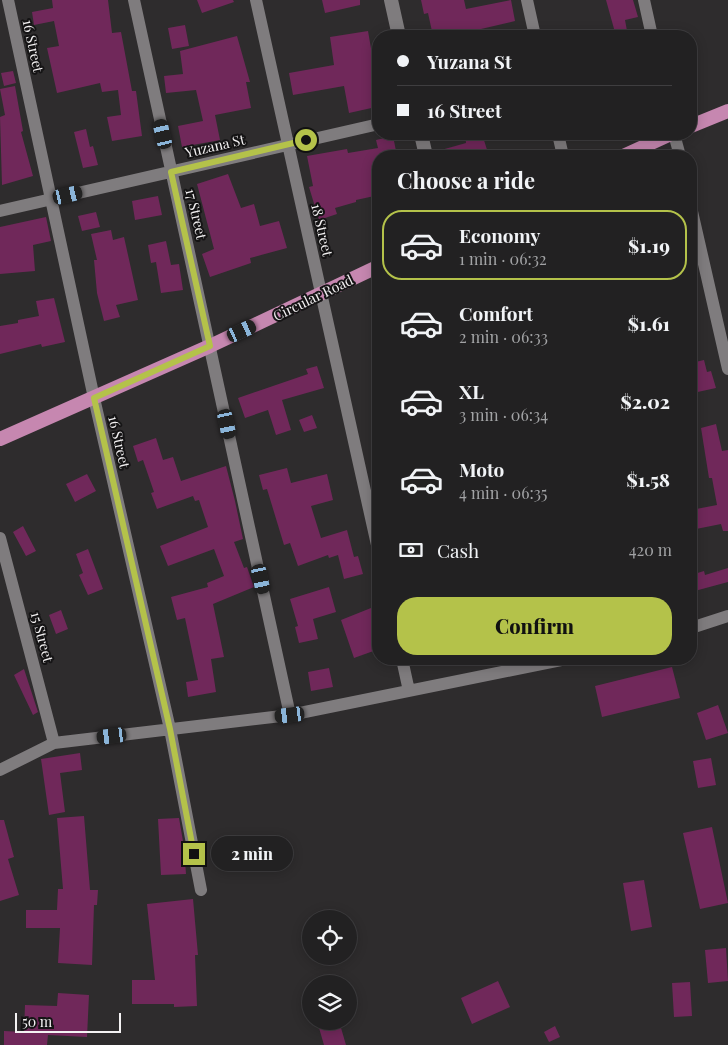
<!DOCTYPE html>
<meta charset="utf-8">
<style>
body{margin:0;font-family:"Playfair Display",serif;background:#2e2e2f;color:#f1f3f6;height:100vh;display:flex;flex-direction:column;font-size:19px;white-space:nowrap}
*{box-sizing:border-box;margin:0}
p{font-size:16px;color:#a2a3a5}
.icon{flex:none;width:28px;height:28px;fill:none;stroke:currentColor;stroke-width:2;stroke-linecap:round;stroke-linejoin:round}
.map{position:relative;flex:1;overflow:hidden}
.drawer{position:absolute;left:372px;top:150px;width:325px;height:515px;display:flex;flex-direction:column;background:#222122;border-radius:20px;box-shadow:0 2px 12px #0003,0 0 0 1px #3f3e40}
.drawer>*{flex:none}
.guide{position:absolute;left:372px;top:30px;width:325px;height:110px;border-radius:20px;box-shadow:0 2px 12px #0003,0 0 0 1px #3f3e40;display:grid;align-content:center;height:110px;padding:0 25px;background:#222122}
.controls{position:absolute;left:302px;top:910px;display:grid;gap:10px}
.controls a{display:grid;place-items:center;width:55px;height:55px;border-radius:50%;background:#222122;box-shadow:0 2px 12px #0003,0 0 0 1px #3f3e40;font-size:25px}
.scale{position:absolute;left:15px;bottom:12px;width:106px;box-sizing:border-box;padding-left:5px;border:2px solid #f4f2f3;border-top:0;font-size:14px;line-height:18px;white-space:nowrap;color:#f4f2f3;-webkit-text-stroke:4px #151415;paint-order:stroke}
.end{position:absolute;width:22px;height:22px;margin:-11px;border:6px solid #b4c24a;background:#111;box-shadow:0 0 0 2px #111}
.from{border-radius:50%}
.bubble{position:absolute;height:35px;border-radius:18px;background:#222122;box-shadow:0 2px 12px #0003,0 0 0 1px #3f3e40;font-size:16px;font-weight:800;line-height:35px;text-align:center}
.car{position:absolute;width:15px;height:30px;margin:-15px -8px;border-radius:6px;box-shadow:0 0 4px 1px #0007;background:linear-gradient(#222 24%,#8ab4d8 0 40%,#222 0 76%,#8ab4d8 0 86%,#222 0)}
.guide b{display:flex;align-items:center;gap:18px;height:48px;font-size:19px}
.guide b+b{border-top:1px solid #3f3e40}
.guide i{width:12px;height:12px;background:#f1f3f6}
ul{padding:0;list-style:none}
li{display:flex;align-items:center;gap:15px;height:70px;margin:0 10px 8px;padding:0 15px;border:2px solid transparent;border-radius:20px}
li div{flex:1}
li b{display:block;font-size:19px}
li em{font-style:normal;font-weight:800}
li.selected{border-color:#b4c24a}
li>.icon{width:45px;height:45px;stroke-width:1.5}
h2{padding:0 25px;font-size:22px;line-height:60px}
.pay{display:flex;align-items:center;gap:12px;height:55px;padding:0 25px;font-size:19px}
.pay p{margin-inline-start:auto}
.button{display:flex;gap:10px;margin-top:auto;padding:10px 25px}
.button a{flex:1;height:58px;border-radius:20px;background:#b4c24a;color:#111;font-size:20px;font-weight:800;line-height:58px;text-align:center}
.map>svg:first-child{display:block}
.building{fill:#70285a}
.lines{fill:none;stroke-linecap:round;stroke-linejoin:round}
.minor{stroke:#7f7c7e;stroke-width:12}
.tertiary{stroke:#7f7c7e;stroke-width:14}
.primary{stroke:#c687b0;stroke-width:14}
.route{stroke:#b4c24a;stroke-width:6}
.labels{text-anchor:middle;stroke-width:4;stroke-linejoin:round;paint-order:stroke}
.street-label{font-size:14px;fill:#f4f2f3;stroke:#151415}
</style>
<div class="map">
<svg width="728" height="1045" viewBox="0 0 728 1045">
<rect width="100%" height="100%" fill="#2e2c2d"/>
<!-- building -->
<path class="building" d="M52,0h56l4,33 9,-1 11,59h4l6,45 -30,5 -5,-24 14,-2 -3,-25 -16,2 -2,-9 -43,10 -10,-45 12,-2 -5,-25 -20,4 -2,-13 21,-4z
M197,0h36l1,2 -32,11z
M322,0h38v5l-35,8z
M421,0h43l2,9 45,-9 4,21 -64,15h-18l-5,-23 -4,1z
M606,0h27l5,17 -13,3 3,16h-12z
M185,25l4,21 -17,3 -4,-21z
M368,31l9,52 -6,1 5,23 -27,6 -5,-27 -51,9 -4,-22 45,-8 -4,-28z
M237,36l13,46h-4l5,26 -36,7 5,25 -38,7 -4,-21 25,-5 -7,-31 -30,3 -2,-17 19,-2 -3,-23z
M13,71l3,12 -12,3 -3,-13z
M15,86l8,45 -2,1 12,44 -31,9 -2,-68 5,-2 -5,-26z
M86,129l4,18 3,-1 5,19 -15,3 -9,-36z
M465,134h17l7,22h-54l-1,-4 32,-9z
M393,136l4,20h-18v-3v42l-23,5v2l-21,6 2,6 -18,6 -10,-33 4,-1 -6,-30 40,-7 1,4 30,-5 -2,-8z
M228,174l13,34 13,-4 6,22 19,-5 8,27 -37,10 1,5 -41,14 -8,-23 12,-5 -17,-65z
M158,196l4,19 -27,5 -3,-19z
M96,212l4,15 -18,4 -4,-15z
M46,217l5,24 -18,4 2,26 -35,3v-47z
M111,230l2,10 11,-3 14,63 -22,5 4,12 -16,4 -7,-28 -3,-33h3l-6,-26z
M166,241l5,24 8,-1 4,26 -22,3 -5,-31 -5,1 -3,-18z
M54,298l11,44 -23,5 -1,-3 -41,10v-28l18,-3v-3l21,-4 -3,-15z
M704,360l3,12 4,-1 5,17 -23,5 -2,-30z
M317,366l7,22 -42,12 9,30 -15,5 -8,-25 -23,8 -7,-20 70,-24 -2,-5z
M312,415l5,13 -13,4 -5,-12z
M716,424l6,27 6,-1v81h-5l-2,-7 -30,6v-20l26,-5 -5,-27h-3l-8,-50z
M156,438l7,22 10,-3 8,24 45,-15 9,35 8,38 -9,3 10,26 3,-1 7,20 -41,17 11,53 -13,2 5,33 -28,5 -2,-15 12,-2 -13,-62 -8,2 -6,-23 37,-10 -1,-4 17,-7 -10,-27 -46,17 -8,-20 48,-19 -9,-27 -4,1 -2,-5 -36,13 -6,-16 3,-1 -11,-32 -5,2 -5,-16z
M287,468l4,15 36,-9 6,26 -22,6 10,32 26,-8 7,27 4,-1 5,18 -19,5 -6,-24 -9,3 -1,-3 -30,11 -8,-23 -6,2 -17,-56 -4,1 -4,-15z
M87,474l9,17 -21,11 -9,-18z
M23,526l13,25 -10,5 -13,-24z
M88,549l15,40 -15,6 -9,-20 4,-2 -7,-19z
M728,568v14l-37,10v-17l13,-4 1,4z
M329,587l7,25 -23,7 5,20 -19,4 -4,-16 3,-1 -8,-27z
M376,606l3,8v35l-25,9 -13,-38z
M61,610l7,19 -12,5 -7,-19z
M672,667l8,31 -78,19 -7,-31z
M329,668l4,19 -22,4 -3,-19z
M24,669l14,43 -5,3 -19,-40z
M718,705l10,28 -22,7 -9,-27z
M80,753l2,17 -22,3 5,39 -16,3 -8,-56z
M711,758l5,27 -18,3 -5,-27z
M84,816l6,74h8l-1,15h-3l-2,60 -34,-2 2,-35h-34v-18h31l1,-21h5l-6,-71z
M179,818l5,29 2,27 -25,1 -3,-56z
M0,820h4l10,37 -6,2 11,36 -19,6z
M712,827l16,76 -28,6 -17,-76z
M644,880l8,47 -21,4 -8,-48z
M193,899l5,56h-3l2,51 -23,1v-3h-42v-24h23l-8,-76z
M726,948l2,33 -20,2 -3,-33z
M498,981l12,26 -38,17 -11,-26z
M690,982l2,34 -18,1 -2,-34z
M58,993l31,2 -2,42 -39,-2 -1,10h-43v-14l20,1 1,-27 32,1z
M317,1021h22l7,24h-22z
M555,1026l5,11 -11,5 -5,-10z"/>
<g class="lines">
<!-- minor -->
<path class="minor" d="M8,0l86,398 76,331 31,161
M134,0l156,715
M256,0l123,554
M527,0l8,36
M644,0l8,36
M558,134l5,22
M674,134l6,22
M691,207l37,162
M0,211l379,-87
M0,538l54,205
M691,628l37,-12
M402,659l7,32
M0,770l54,-27 236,-28 276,-56"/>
<!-- tertiary -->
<path class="tertiary" d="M391,0l8,36
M421,134l5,22"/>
<!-- primary -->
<path class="primary" d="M691,126l37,-15
M623,156l48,-22
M0,439l210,-93 169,-80"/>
</g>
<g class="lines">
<!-- route -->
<path class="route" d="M194,854l-24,-125 -76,-331 116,-52 -39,-174 135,-32"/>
</g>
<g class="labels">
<!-- street labels -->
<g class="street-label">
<text transform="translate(33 46) rotate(78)" y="5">16 Street</text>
<text transform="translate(215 146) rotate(-13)" y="5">Yuzana St</text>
<text transform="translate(196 214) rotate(77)" y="5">17 Street</text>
<text transform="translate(322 230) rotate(77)" y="5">18 Street</text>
<text transform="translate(313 298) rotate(-26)" y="5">Circular Road</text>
<text transform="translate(119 442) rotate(77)" y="5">16 Street</text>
<text transform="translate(42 637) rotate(75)" y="5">15 Street</text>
</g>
</g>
</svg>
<div class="controls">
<a><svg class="icon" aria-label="locate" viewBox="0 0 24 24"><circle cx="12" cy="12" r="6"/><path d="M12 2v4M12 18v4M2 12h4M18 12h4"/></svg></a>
<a><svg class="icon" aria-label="layers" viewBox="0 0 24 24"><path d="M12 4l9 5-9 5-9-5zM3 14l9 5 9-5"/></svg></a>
</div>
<div class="scale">50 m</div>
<i class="end from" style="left:306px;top:140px"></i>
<i class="end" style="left:194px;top:854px"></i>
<div class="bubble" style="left:211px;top:836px;width:82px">2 min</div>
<i class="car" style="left:163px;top:134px;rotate:347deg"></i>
<i class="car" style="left:68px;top:195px;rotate:77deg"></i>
<i class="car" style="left:242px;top:331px;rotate:65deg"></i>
<i class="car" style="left:227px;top:424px;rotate:168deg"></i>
<i class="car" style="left:261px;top:579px;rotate:168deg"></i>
<i class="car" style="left:290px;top:715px;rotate:263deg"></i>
<i class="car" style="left:112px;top:736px;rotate:263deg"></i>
<div class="guide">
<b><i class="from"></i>Yuzana St</b>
<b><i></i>16 Street</b>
</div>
<section class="drawer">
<h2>Choose a ride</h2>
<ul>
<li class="selected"><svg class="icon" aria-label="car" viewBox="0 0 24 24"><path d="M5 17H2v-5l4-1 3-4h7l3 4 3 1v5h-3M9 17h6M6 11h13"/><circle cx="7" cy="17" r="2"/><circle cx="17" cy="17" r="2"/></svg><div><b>Economy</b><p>1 min · 06:32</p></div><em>$1.19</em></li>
<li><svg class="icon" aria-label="car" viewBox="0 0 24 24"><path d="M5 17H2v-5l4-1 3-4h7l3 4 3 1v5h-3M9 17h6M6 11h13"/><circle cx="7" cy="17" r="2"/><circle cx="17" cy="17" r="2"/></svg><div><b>Comfort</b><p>2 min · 06:33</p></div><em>$1.61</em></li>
<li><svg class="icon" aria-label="car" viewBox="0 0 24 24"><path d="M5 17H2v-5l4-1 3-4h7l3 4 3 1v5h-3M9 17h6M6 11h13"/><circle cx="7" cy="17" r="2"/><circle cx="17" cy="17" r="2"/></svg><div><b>XL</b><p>3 min · 06:34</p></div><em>$2.02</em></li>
<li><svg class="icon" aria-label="car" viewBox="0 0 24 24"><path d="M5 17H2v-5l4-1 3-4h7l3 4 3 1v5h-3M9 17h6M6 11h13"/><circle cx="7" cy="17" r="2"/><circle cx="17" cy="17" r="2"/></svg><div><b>Moto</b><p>4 min · 06:35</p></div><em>$1.58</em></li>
</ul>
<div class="pay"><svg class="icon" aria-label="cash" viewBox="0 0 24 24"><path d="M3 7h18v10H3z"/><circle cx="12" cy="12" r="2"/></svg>Cash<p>420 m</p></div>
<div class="button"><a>Confirm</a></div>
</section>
</div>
